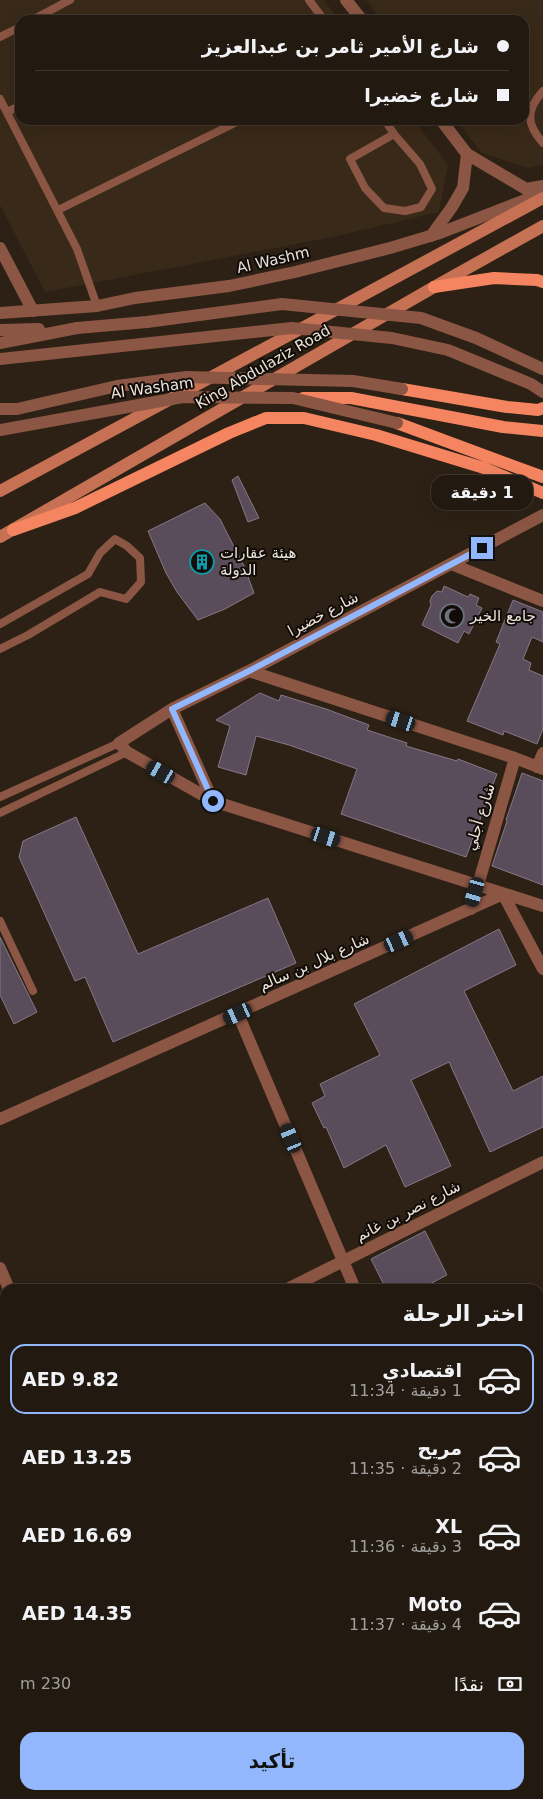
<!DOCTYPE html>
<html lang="ar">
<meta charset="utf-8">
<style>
body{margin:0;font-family:"DejaVu Sans",Cairo,sans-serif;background:#2a2219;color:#f1f3f6;direction:rtl;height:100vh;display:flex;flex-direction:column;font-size:19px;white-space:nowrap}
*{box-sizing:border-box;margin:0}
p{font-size:16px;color:#a2a09f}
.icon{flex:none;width:28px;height:28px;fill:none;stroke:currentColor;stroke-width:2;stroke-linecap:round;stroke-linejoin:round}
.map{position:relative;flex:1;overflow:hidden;direction:ltr}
.sheet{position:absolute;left:0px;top:1284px;width:544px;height:516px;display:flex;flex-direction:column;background:#221910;border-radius:15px 15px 0 0;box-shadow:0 5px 20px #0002,0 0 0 1px #3f3830;direction:rtl}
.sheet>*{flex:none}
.guide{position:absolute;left:15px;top:15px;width:514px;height:110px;border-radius:15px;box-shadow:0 5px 20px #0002,0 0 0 1px #3f3830;direction:rtl;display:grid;align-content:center;height:110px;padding:0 20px;background:#221910}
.end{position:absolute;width:22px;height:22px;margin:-11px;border:6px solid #92b7fd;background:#111;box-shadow:0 0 0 2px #111}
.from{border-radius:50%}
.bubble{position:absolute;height:35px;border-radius:15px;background:#221910;box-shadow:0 5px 20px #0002,0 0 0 1px #3f3830;font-size:16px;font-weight:700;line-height:35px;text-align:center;direction:rtl}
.car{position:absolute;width:15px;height:30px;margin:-15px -8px;border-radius:6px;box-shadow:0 0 4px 1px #0007;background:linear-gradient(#222 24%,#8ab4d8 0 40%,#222 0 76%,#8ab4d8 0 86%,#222 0)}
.guide b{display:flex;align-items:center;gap:18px;height:48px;font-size:19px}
.guide b+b{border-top:1px solid #3f3830}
.guide i{width:12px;height:12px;background:#f1f3f6}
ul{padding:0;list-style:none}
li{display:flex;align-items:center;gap:15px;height:70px;margin:0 10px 8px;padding:0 10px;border:2px solid transparent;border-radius:15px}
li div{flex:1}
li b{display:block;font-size:19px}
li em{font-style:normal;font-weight:700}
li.selected{border-color:#92b7fd}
li>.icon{width:45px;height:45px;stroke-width:1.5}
h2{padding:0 20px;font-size:22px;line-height:60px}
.pay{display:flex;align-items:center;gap:12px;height:55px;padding:0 20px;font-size:19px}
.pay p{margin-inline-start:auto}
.cta{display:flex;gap:10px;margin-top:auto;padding:10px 20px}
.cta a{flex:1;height:58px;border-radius:15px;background:#92b7fd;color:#111;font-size:20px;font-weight:700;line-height:58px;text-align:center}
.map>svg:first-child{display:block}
.built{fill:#392918}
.building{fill:#5a4d5b;stroke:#857786}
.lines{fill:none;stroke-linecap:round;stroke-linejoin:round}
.service{stroke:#8c5644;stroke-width:8}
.minor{stroke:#8c5644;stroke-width:12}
.tertiary{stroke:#8c5644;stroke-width:12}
.secondary{stroke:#c77154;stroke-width:12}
.primary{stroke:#f58560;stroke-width:12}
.tertiary-bridge{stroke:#8c5644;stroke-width:12}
.route{stroke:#92b7fd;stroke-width:6}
.labels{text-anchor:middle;stroke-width:4;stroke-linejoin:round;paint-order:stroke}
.street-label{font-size:15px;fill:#ebe2db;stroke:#110c07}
.poi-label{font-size:15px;fill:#ebe2db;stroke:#110c07;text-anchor:start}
</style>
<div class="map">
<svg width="543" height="1799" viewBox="0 0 543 1799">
<rect width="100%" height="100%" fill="#2d2115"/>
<!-- built -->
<path class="built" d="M0,0h324l15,20h-319v100h394l34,45 -9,47 -106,25 -288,55 -45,-87z
M366,0h177v165l-15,3 -46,-15 -26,-33h68v-100h-143z"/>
<!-- building -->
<path class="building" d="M238,476l21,42 -11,4 -16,-42z
M205,503l15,16 7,14 17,33 10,27 -29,16 -27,11 -21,-28 -11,-19 -18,-42z
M444,586l24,11 2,-3 9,4 -3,7 6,3 -13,26 -5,-3 -6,12 -36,-18 9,-20 -1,-4 2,-5 5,-5 5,1z
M513,600l30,12v30l-11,-5 -9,22 8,4 -2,7 14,6v53l-6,15 -33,-13 -1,4 -36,-14 33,-77 -4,-2z
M260,693l19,8 2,-6 45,14 43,16 -2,5 40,13 -1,3 51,15 1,-2 39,15 -31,83 -125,-43 16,-45 -68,-24 -33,-9 -10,39 -28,-8 12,-41 -14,-6z
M522,773l21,8v104l-51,-19 15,-45 -1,-1z
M76,817l62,137 130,-56 28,65 -183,79 -28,-65 -10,4 -56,-124 4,-16z
M499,929l17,36 -52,26 49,100 30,-15v51l-53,25 -41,-90 -38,18 40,86 -46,21 -19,-42 -42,23 -18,-41 -2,1 -12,-25 13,-7 -5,-12 60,-29 -26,-51z
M0,937l37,75 -23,12 -14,-29z
M425,1231l22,44 -27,14h-34l-15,-30z"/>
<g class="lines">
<!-- service -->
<path class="service" d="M309,0l15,20
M32,20l38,-20
M0,37l20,-10
M543,91c-17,19 -17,33 0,52
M0,99l77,150 20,57
M7,112l13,-6
M385,120l9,14 26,30 12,25 -11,18 -16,4 -21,-3 -19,-20 -15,-29 44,-25
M58,210l183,-90
M0,624l88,-50 12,-21 15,-14 12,7 13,12 1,24 -15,17 -26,-7 -72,43 -28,14
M0,797l119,-54
M0,813l127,-61
M0,921l33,70"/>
<!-- minor -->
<path class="minor" d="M346,0l16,20
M441,120l26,34 59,35 17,-3
M431,236l21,-29 11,-19 4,-34
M0,248l33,63
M543,515l-294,156 -77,38 -53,34 8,9 86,49 330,105
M451,564l92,37
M249,671l266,87 28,11
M172,709l41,92
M537,767l6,-14
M471,909l44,-151
M238,1014l117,275
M0,1119l503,-225 40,75
M0,1268l9,21
M287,1289l256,-127
M0,1426l5,-2
M539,1518l4,-2
M539,1710l4,9
M0,1777l5,-2
M199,1795l2,4
M394,1795l2,4"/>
<!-- tertiary -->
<path class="tertiary" d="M0,313l97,-7 38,-8 94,-12 66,-14 95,-24 50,-15 98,-38
M0,330l39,-1
M0,343l77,-15"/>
<!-- secondary -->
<path class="secondary" d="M0,491l543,-293
M0,537l434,-250 109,-61"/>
<!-- primary -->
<path class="primary" d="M434,287l60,-9 43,2 6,2
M402,389l105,18 31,3 5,-2
M303,398h48l152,29 40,4
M397,423l146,54
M13,530l62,-22 154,-75 37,-15h38l72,17 108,33 59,25"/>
<!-- tertiary-bridge -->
<path class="tertiary-bridge" d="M77,328l70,-6 135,-18 139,14 55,20 67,31
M0,359l292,-31 100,10 56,12 83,34 12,8
M0,409h17l100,-23 69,-9 167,4 49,8
M0,430l183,-33 110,1 104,25"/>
</g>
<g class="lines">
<!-- route -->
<path class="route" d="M213,801l-41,-92 77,-38 233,-123"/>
</g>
<!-- icons -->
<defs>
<g id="building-ring" transform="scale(1.25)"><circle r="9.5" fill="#110c07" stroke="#0f9aa8" stroke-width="1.5"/><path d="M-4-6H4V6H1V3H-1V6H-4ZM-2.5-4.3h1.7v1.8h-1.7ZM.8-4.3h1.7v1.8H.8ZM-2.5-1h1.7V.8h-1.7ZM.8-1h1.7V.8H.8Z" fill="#0f9aa8"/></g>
<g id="mosque-ring" transform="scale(1.25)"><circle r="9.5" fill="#110c07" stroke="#6b7280" stroke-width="1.5"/><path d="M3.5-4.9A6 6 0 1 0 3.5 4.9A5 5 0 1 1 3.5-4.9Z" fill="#6b7280"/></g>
</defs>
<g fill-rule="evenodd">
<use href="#building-ring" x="202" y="562"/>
<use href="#mosque-ring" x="452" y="616"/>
</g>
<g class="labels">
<!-- street labels -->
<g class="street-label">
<text transform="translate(273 260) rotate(-13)" y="5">Al Washm</text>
<text transform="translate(263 367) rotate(-30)" y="5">King Abdulaziz Road</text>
<text transform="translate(152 388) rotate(-8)" y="5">Al Washam</text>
<text transform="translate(323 614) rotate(-28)" y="5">شارع خضيرا</text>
<text transform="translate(480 817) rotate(-73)" y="5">شارع أجلي</text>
<text transform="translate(314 962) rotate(-24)" y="5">شارع بلال بن سالم</text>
<text transform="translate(408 1211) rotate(-27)" y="5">شارع نصر بن غانم</text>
</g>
<!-- poi labels -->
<g class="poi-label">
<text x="220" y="558">هيئة عقارات<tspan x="220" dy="17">الدولة</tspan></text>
<text x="470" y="621">جامع الخير</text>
</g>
</g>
</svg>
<i class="end from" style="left:213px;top:801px"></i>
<i class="end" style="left:482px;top:548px"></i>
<div class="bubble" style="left:431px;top:475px;width:102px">1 دقيقة</div>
<i class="car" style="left:401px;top:721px;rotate:288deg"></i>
<i class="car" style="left:161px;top:772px;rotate:300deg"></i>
<i class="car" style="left:326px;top:837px;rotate:108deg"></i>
<i class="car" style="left:475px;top:892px;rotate:196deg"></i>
<i class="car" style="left:399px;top:941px;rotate:66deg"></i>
<i class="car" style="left:238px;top:1014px;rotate:246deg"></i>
<i class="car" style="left:291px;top:1138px;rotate:337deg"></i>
<div class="guide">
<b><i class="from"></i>شارع الأمير ثامر بن عبدالعزيز</b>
<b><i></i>شارع خضيرا</b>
</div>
<section class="sheet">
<h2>اختر الرحلة</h2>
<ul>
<li class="selected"><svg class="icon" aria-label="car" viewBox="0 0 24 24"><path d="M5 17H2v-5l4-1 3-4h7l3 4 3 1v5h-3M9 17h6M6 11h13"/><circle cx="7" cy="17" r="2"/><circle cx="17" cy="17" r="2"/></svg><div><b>اقتصادي</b><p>1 دقيقة · 11:34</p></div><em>AED 9.82</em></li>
<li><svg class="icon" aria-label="car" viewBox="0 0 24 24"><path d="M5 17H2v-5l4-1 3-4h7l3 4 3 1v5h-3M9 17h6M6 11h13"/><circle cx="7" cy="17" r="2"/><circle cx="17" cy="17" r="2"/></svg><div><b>مريح</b><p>2 دقيقة · 11:35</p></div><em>AED 13.25</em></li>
<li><svg class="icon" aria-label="car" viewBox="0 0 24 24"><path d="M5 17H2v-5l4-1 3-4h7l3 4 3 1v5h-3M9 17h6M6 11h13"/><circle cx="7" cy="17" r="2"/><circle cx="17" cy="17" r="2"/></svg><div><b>XL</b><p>3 دقيقة · 11:36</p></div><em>AED 16.69</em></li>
<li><svg class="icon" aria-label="car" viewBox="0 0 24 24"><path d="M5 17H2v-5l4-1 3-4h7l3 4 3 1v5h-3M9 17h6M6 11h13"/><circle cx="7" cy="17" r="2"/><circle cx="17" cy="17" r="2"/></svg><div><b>Moto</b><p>4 دقيقة · 11:37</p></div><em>AED 14.35</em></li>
</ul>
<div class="pay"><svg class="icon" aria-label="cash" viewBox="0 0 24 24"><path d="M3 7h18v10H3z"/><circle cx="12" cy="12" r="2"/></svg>نقدًا<p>230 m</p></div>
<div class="cta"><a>تأكيد</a></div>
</section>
</div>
